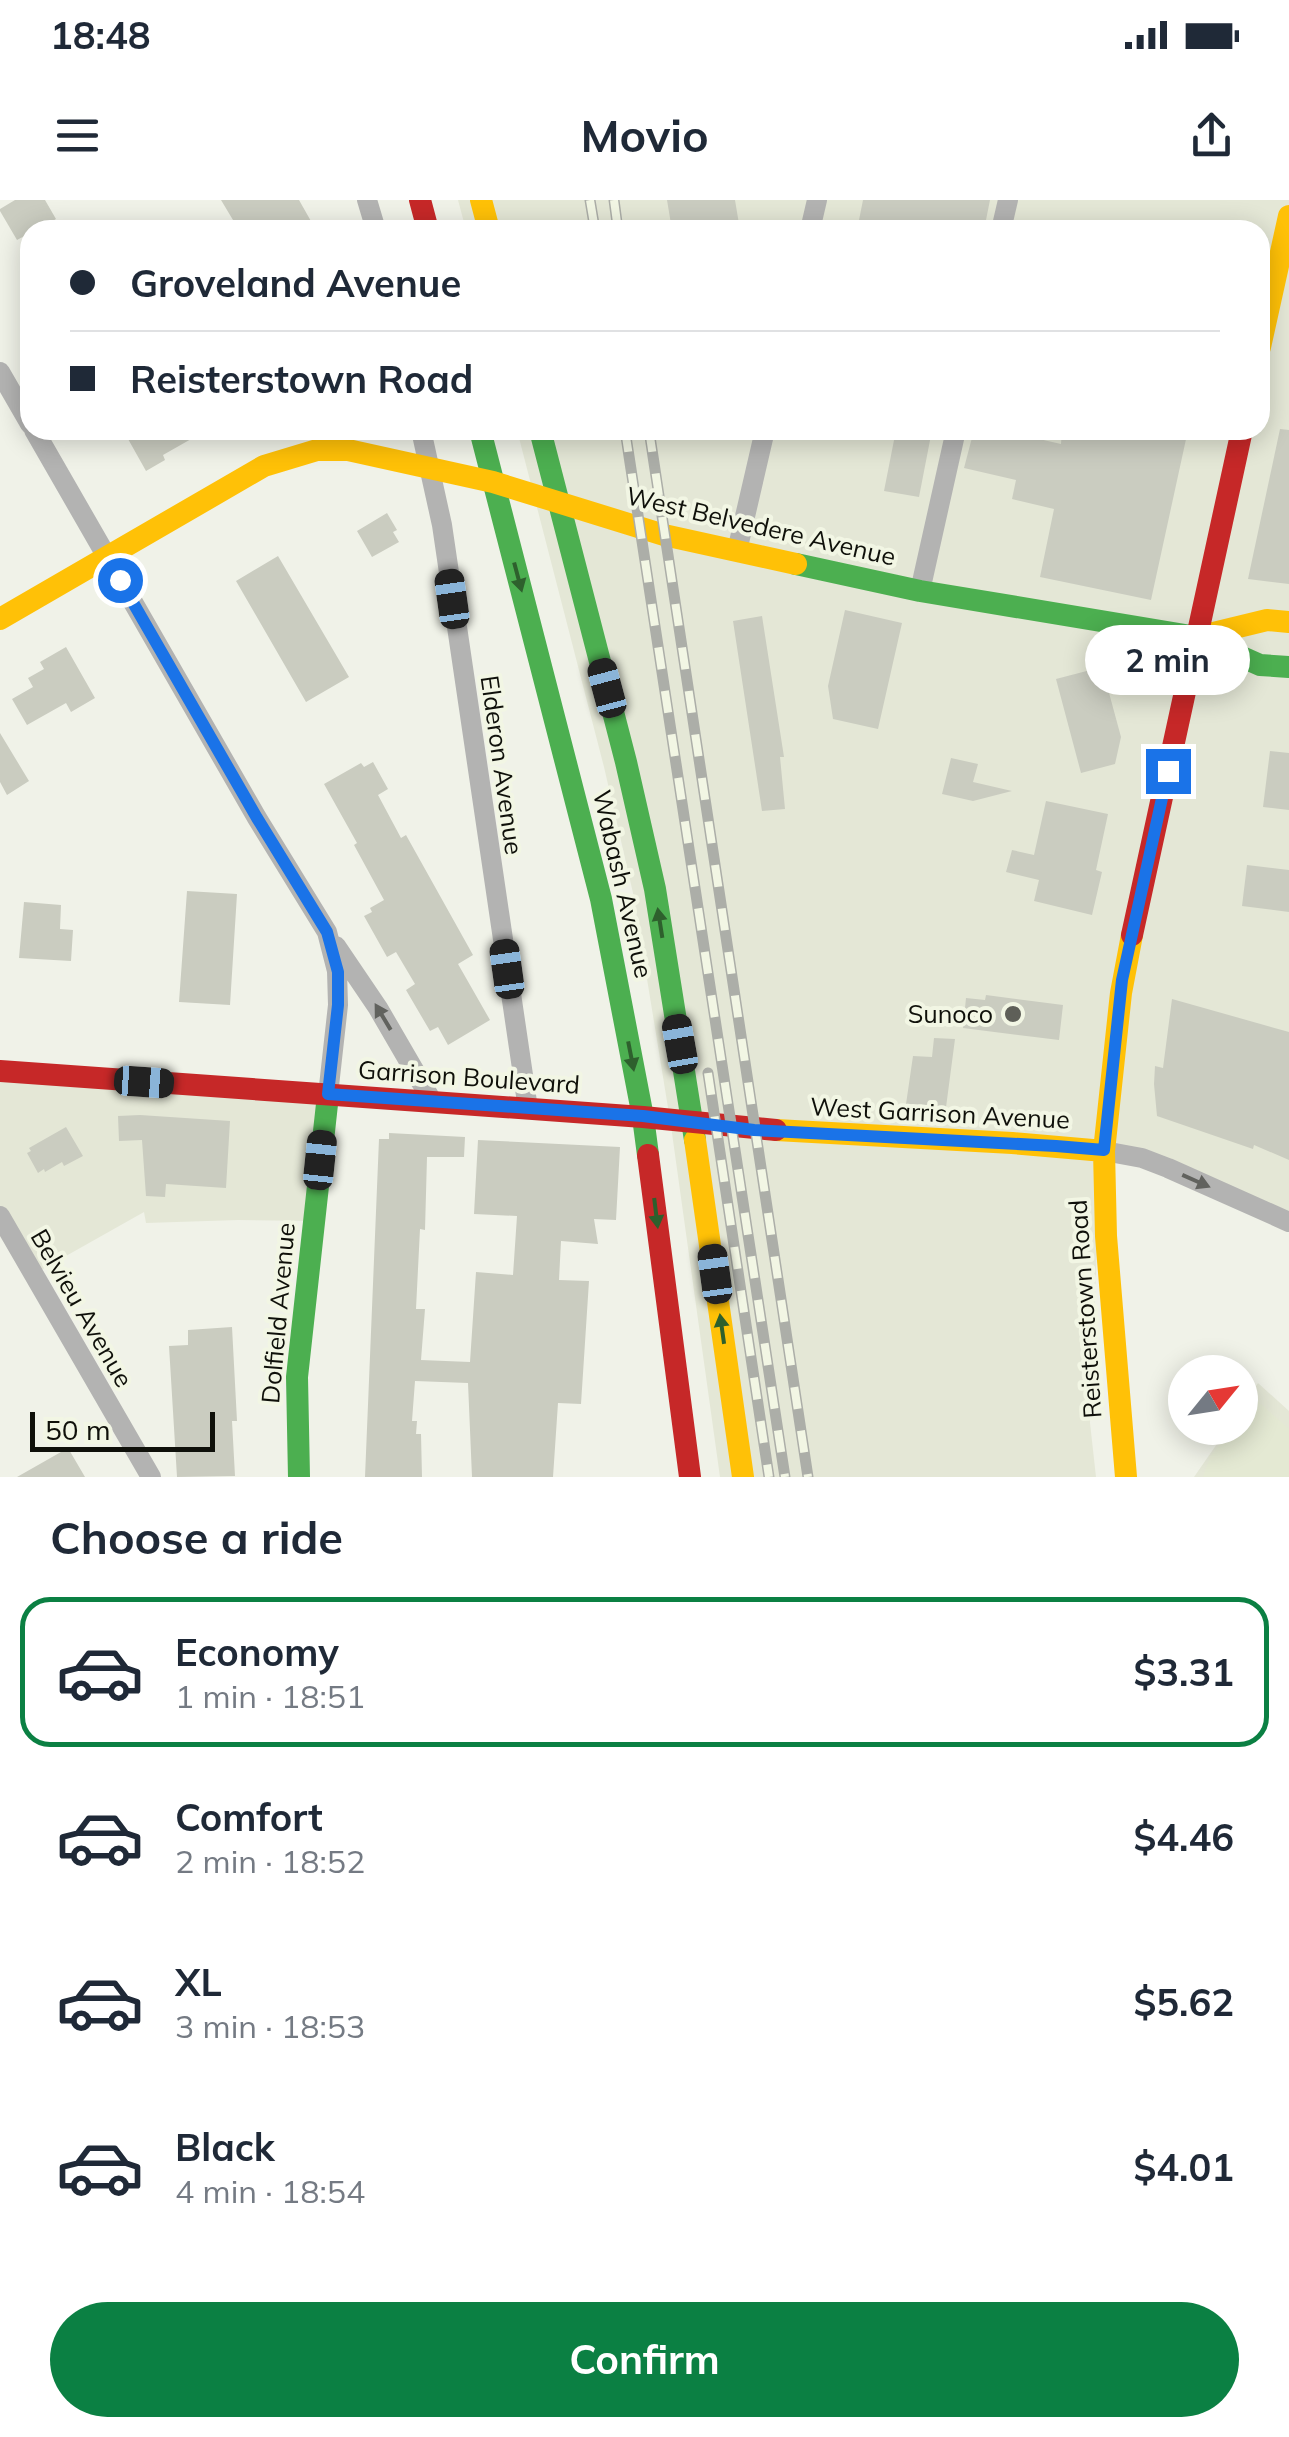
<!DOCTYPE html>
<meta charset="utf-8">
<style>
body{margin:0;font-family:Mulish,sans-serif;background:#f6f6f7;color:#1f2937;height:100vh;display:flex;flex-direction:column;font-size:38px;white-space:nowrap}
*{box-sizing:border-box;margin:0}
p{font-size:32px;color:#747a83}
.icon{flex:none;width:55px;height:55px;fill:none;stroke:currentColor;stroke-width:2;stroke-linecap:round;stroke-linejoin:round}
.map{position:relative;height:1277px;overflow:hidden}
.sheet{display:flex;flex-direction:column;background:#fff;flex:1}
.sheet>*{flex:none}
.top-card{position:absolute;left:20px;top:20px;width:1250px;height:220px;border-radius:30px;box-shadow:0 5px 25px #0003;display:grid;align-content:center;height:220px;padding:0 50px;background:#fff}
.needle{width:65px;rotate:60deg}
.buttons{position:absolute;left:1168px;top:1155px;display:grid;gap:20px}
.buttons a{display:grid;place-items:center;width:90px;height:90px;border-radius:50%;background:#fff;box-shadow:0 5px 25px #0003;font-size:50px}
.scale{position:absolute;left:30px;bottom:25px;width:185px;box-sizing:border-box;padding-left:10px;border:5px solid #0f100a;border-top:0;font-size:28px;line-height:35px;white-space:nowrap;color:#0f100a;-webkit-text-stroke:8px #f2f6e4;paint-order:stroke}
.end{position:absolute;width:45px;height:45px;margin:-22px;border:12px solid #1a73e8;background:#fff;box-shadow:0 0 0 5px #fff}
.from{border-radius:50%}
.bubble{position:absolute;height:70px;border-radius:35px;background:#fff;box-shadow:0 5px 25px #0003;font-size:32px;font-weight:700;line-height:70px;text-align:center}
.car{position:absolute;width:30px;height:60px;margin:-30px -15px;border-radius:12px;box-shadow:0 0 8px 2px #0007;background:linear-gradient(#222 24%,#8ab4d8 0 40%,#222 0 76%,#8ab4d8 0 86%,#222 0)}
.top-card b{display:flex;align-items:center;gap:35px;height:95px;font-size:38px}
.top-card b+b{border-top:2px solid #e0e1e3}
.top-card i{width:25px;height:25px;background:#1f2937}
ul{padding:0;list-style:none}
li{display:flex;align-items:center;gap:30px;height:150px;margin:0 20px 15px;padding:0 30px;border:5px solid transparent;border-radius:30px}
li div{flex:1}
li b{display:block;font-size:38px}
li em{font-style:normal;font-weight:700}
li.current{border-color:#0b8043}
li>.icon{width:90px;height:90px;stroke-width:1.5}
h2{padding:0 50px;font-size:45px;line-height:120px}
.button{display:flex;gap:20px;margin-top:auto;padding:20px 50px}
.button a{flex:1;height:115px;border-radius:60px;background:#0b8043;color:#fff;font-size:40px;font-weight:700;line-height:115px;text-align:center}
.status{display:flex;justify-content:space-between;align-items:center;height:70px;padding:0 50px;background:#fff;direction:ltr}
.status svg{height:28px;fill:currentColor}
header{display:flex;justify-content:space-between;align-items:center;height:130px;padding:0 50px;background:#fff;font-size:45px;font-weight:700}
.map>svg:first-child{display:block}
.built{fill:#e4e7d6}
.garden{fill:#e4e9d3}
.building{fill:#caccc0}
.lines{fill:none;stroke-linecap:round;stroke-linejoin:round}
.street{stroke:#b3b3b2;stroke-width:20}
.fast{stroke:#4caf50;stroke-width:22}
.slow{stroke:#ffc107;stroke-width:22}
.jam{stroke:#c62828;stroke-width:22}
.rail-casing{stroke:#acaea8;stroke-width:11}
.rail{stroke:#f2f6e4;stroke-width:8;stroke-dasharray:22;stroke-linecap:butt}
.oneway{fill:#2e602d}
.oneway2{fill:#61625e}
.route{stroke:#1a73e8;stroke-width:12}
.poi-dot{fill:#5e5f58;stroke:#f2f6e4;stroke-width:4}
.labels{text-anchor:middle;stroke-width:8;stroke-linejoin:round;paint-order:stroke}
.street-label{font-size:25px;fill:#0f100a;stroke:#f2f6e4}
.poi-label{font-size:25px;fill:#0f100a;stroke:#f2f6e4;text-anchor:end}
</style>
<div class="status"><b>18:48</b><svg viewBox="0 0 49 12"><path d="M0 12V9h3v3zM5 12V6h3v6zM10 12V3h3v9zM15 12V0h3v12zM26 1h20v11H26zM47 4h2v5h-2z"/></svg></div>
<header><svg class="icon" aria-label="menu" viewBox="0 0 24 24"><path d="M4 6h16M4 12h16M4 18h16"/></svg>Movio<svg class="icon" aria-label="share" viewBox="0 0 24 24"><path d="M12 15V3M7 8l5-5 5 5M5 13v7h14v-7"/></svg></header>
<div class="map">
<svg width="1289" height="1277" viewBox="0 0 1289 1277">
<rect width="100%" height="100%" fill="#f0f2e8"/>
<!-- built -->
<path class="built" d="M458,0h831v1024l-188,-75 -11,274 6,54h-376l-49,-351 -38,-233 -29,-126 -87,-337h743v-200h-794z
M0,874l331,22 -18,125 -75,-1 -92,3 -2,-11 -110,62 -34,-56z
M1258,1183l31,28v66h-95l34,-49h12v-18z"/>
<!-- garden -->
<path class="garden" d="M1255,1199l34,30v48h-86l7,-20 23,-29h7v-9z"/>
<!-- building -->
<path class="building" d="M15,0h30l11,19 -18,11h-8v3l-13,7 -17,-29v-2z
M221,0h78l17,30h-77z
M667,0h68l5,30h-68z
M863,0h127l-6,30h-127z
M1280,229l9,1v154l-41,-5z
M123,230h84l-44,25 2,5 -19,11z
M896,230h36l-13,67 -35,-6z
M974,230h26l61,14 1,-14h126l-37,170 -111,-23 14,-68 -42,-10 4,-19 -52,-12z
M387,313l10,17 -4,2 6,10 -27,15 -15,-26z
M278,356l71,121 -43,25 -70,-121z
M845,410l57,13 -24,106 -45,-10 -5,-33z
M762,416l22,141h-4l5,52 -23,2 -29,-190z
M66,447l29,51 -24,14 -5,-9 -39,22 -15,-26 21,-12 -5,-9 16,-9 -4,-7z
M1102,467l19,70 -6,27 -34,9 -25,-94z
M0,533l29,48 -22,14 -7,-13z
M1270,551l19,2v57l-26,-3z
M951,558l27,6 -5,18 39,9 -39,10 -31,-7z
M373,562l15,27 -10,6 23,43 5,-3 67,120 -15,9 32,56 -42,25 -10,-18 -8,4 -24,-41 9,-6 -19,-32 -9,5 -23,-41 8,-4 -2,-4 14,-8 -30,-55 3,-2 -33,-59 37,-21 3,4z
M1046,601l62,13 -12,56 6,2 -10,43 -58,-14 5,-21 -33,-8 6,-22 22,5z
M1247,665l42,5v42l-47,-6z
M187,691l50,3 -7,111 -51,-3z
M24,702l37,3 -1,24 13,1 -2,31 -52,-3z
M986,795l77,10 -4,35 -96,-12 3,-30 19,2z
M1172,799l117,33v128l-35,-15 -1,4 -96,-33 -3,-32 1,-18 8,2z
M934,838l21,1 -10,76 -40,-4 8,-55 19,1z
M140,915l90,6 -4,67 -60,-4 -1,13 -19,-1 -4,-56 -23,1 -1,-25z
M66,927l17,29 -19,10 -2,-4 -17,10 -1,-3 -6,4 -11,-20 4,-2 -2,-3z
M389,933l76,4 -1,20h-37l-2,73 -5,-1 -4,80h9l-4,51 49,2 6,-90 37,3 4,-59 -43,-2 4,-74 142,7 -4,73 -22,-1 4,25 -37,-3 -2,39 30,1 -8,123 -23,-1 -5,74h-81l-4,-94 -53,-2 -3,40h5l-1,13h5l1,43h-57l14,-338h10z
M232,1127l5,94h-5l3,55 -58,1 -8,-131 19,-1v-15z
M68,1248l17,29h-68z"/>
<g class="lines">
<!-- street -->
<path class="street" d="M367,0l9,30
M810,30l7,-30
M1001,30l7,-30
M0,172l30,52
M34,230l223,388 70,114 10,39 1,34 -10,90
M421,230l21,95 86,584
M737,351l28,-121
M920,391l36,-161
M336,746l42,62 54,93
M1104,951l38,7 26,10 121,54
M0,1016l151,261"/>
<!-- fast -->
<path class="fast" d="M480,230l121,469 42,218 5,38
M540,230l86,332 29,127 40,251
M796,364l124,27 277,46 63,28 29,2
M299,1277l-2,-100 31,-282"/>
<!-- slow -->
<path class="slow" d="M481,0l8,30
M1260,147l29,-131
M0,419l264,-153 53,-16h31l145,32 171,53 132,29
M1197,437l70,-17 22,2
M776,930l236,13 92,8
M695,940l48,337
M1126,1277l-20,-241 -2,-85 17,-158 11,-58"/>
<!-- jam -->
<path class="jam" d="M420,0l8,30
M1132,735l110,-505
M0,871l643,46 133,13
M648,955l42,322"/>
<!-- rail casing -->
<g class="rail-casing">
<path id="rail" d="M590,0l5,30
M614,0l4,30
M625,230l160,1047
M649,230l159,1047
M708,873l61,404"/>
</g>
<!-- rail -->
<use href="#rail" class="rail"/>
</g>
<!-- one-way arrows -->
<defs><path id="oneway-solid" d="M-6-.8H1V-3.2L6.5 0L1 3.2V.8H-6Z" transform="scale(2.5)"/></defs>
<g class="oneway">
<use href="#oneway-solid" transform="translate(518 377) rotate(75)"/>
<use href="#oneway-solid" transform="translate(660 723) rotate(-99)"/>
<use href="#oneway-solid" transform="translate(631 856) rotate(79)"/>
<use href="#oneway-solid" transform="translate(656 1013) rotate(83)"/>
<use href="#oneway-solid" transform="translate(722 1129) rotate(-98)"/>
</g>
<g class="oneway2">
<use href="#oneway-solid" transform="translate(383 817) rotate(-121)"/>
<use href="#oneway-solid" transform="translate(1196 981) rotate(24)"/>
</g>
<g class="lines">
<!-- route -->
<path class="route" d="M120,380l137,238 70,114 11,40v33l-10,89 315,22 111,14 302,16 48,4 18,-170 46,-209"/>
</g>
<!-- markers -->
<circle class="poi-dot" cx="1013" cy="814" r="10"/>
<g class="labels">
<!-- street labels -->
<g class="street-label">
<text transform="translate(761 326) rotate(13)" y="9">West Belvedere Avenue</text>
<text transform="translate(502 565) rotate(82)" y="9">Elderon Avenue</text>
<text transform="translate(623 684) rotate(77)" y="9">Wabash Avenue</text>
<text transform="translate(469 877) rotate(4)" y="9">Garrison Boulevard</text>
<text transform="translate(940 913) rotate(3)" y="9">West Garrison Avenue</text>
<text transform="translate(82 1108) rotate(60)" y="9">Belvieu Avenue</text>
<text transform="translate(1085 1109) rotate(-94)" y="9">Reisterstown Road</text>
<text transform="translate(278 1113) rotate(-85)" y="9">Dolfield Avenue</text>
</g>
<!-- poi labels -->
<g class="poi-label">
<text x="993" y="823">Sunoco</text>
</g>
</g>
</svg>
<div class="buttons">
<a><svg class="needle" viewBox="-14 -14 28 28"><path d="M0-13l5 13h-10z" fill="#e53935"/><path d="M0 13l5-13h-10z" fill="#747a83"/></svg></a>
</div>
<div class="scale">50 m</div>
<i class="end from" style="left:120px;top:380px"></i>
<i class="end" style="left:1168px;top:571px"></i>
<div class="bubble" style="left:1085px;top:425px;width:165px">2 min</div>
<i class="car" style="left:452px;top:399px;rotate:352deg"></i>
<i class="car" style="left:607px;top:488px;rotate:345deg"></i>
<i class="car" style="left:507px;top:769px;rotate:352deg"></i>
<i class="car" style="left:680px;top:844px;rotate:350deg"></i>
<i class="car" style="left:144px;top:882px;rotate:94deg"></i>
<i class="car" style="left:320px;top:960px;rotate:6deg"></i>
<i class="car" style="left:715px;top:1074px;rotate:352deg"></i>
<div class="top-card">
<b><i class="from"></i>Groveland Avenue</b>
<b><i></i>Reisterstown Road</b>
</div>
</div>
<section class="sheet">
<h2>Choose a ride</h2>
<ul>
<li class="current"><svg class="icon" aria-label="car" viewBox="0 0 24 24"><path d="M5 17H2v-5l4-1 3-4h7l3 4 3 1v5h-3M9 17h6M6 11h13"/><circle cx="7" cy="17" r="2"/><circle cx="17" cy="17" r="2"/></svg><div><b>Economy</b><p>1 min · 18:51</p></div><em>$3.31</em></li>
<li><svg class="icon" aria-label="car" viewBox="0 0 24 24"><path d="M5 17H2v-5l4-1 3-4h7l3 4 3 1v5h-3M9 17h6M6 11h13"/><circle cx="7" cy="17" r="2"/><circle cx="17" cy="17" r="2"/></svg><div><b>Comfort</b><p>2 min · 18:52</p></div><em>$4.46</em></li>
<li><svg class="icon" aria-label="car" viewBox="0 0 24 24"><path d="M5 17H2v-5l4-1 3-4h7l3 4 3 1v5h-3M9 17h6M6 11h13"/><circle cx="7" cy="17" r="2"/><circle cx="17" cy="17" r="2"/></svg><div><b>XL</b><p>3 min · 18:53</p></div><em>$5.62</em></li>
<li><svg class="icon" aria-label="car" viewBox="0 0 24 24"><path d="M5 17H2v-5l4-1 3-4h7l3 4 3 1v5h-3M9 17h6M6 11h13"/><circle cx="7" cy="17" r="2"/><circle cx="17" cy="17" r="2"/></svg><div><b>Black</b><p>4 min · 18:54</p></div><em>$4.01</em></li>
</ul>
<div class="button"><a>Confirm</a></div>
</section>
